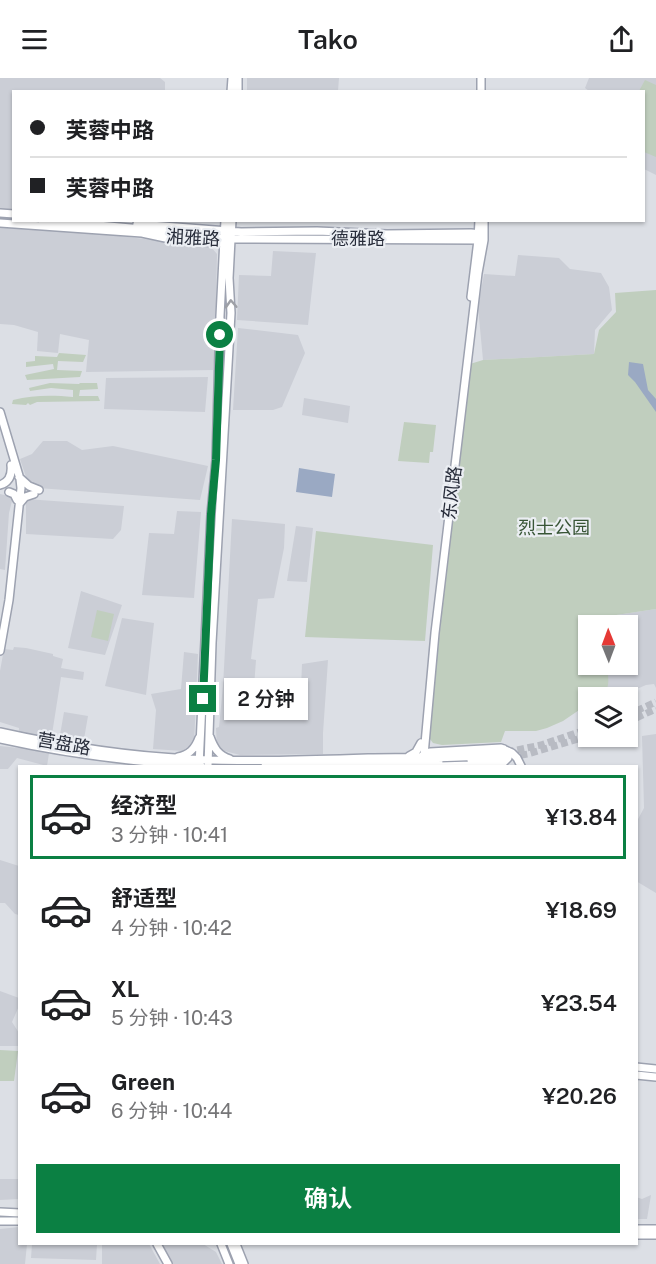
<!DOCTYPE html>
<html lang="zh">
<meta charset="utf-8">
<style>
body{margin:0;font-family:"Public Sans","Noto Sans SC",sans-serif;background:#f2f2f2;color:#202124;height:100vh;display:flex;flex-direction:column;font-size:22px;white-space:nowrap}
*{box-sizing:border-box;margin:0}
p{font-size:20px;color:#757577}
.icon{flex:none;width:33px;height:33px;fill:none;stroke:currentColor;stroke-width:2;stroke-linecap:round;stroke-linejoin:round}
.map{position:relative;flex:1;overflow:hidden}
.details{position:absolute;left:18px;top:687px;width:620px;height:480px;display:flex;flex-direction:column;background:#fff;border-radius:0px;box-shadow:0 2px 4px #0004}
.details>*{flex:none}
.top-card{position:absolute;left:12px;top:12px;width:633px;height:132px;border-radius:0px;box-shadow:0 2px 4px #0004;display:grid;align-content:center;height:132px;padding:0 18px;background:#fff}
.needle{width:39px;rotate:359deg}
.tools{position:absolute;left:578px;top:537px;display:grid;gap:12px}
.tools a{display:grid;place-items:center;width:60px;height:60px;border-radius:0px;background:#fff;box-shadow:0 2px 4px #0004;font-size:30px}
.end{position:absolute;width:27px;height:27px;margin:-14px;border:8px solid #0b8043;background:#fff;box-shadow:0 0 0 3px #fff}
.from{border-radius:50%}
.bubble{position:absolute;height:42px;border-radius:0px;background:#fff;box-shadow:0 2px 4px #0004;font-size:20px;font-weight:600;line-height:42px;text-align:center}
.top-card b{display:flex;align-items:center;gap:21px;height:57px;font-size:22px}
.top-card b+b{border-top:2px solid #e0e0e0}
.top-card i{width:15px;height:15px;background:#202124}
ul{padding:10px 0 0;list-style:none}
li{display:flex;align-items:center;gap:18px;height:84px;margin:0 12px 9px;padding:0 6px;border:3px solid transparent;border-radius:0px}
li div{flex:1}
li b{display:block;font-size:22px}
li em{font-style:normal;font-weight:600}
li.selected{border-color:#0b8043}
li>.icon{width:54px;height:54px;stroke-width:1.5}
.cta{display:flex;gap:12px;margin-top:auto;padding:12px 18px}
.cta a{flex:1;height:69px;border-radius:0px;background:#0b8043;color:#fff;font-size:24px;font-weight:600;line-height:69px;text-align:center}
header{display:flex;justify-content:space-between;align-items:center;height:78px;padding:0 18px;background:#fff;font-size:27px;font-weight:600}
.map>svg:first-child{display:block}
.built{fill:#cbced6}
.green{fill:#c0cebe}
.water{fill:#9aa9c3}
.lines{fill:none;stroke-linecap:round;stroke-linejoin:round}
.major-tunnel{stroke:#b8bbc3;stroke-width:7;stroke-dasharray:7 3.5;stroke-linecap:butt}
.major-casing{stroke:#9da2b0;stroke-width:10}
.major{stroke:#fff;stroke-width:7}
.oneway{stroke:#9ea0a6}
.route{stroke:#0b8043;stroke-width:8}
.labels{text-anchor:middle;stroke-width:4.5;stroke-linejoin:round;paint-order:stroke}
.street-label{font-size:18px;fill:#272c3a;stroke:#ebeef3}
.park-label{font-size:18px;fill:#385536;stroke:#ebeef3}
</style>
<header><svg class="icon" aria-label="menu" viewBox="0 0 24 24"><path d="M4 6h16M4 12h16M4 18h16"/></svg>Tako<svg class="icon" aria-label="share" viewBox="0 0 24 24"><path d="M12 15V3M7 8l5-5 5 5M5 13v7h14v-7"/></svg></header>
<div class="map">
<svg width="656" height="1186" viewBox="0 0 656 1186">
<rect width="100%" height="100%" fill="#dcdfe5"/>
<!-- built -->
<path class="built" d="M0,0h160l5,4v9l-151,1 -1,118 -13,-1z
M247,0h92l-1,13h-91z
M589,0h67v97l-12,-6v-77l-55,-1 -4,-3z
M0,149l95,6 116,14 6,7 -2,97 -2,19 -127,2 3,-32 -29,-6 -2,19 -21,-2 1,-19 -24,-7 -14,-1z
M273,173l43,2 -8,72 -71,-5 2,-45 32,1z
M518,177l41,3 11,11 31,4 8,14 3,23 -17,20 -1,24 -111,6 -5,-53 6,-33 31,2z
M238,250l60,7 7,18 -23,54 -9,3h-40z
M208,299l-3,35 -101,-3 2,-31z
M304,320l46,8 -2,17 -46,-8z
M43,363h24l15,9 31,-4 95,20 -8,34 -162,-12 -5,-2 -7,-9 -6,-18 12,-5z
M0,416l13,3 -4,16 -4,57 -5,-1z
M26,421l98,7 -3,24 -8,9 -87,-5z
M177,433l24,1 -7,86 -52,-3 7,-62 25,1z
M232,441l53,5 -1,24 -10,50 -16,1 -7,60 5,1 -2,27 -5,33 51,-7 2,-49 26,-4 -5,73v21l-83,1 -23,-6 -1,-21 3,-1 4,-41z
M296,448l17,2 -6,54 -20,-1z
M81,513l41,14 -17,50 -37,-7z
M656,531v79l-2,-4 -8,1 -28,12h-13l-1,-4 4,-13 -1,-15 20,-1v-38l-23,-1 -1,-8z
M122,540l32,5 -8,72 -41,-9z
M14,569l12,1 27,6v2l10,3 -2,9 23,4 -1,8 -22,-3 -14,89 -30,-8 -9,11h-8v-23l18,2 1,-20 -19,-6v-51l4,-22 9,1z
M184,574l14,2 -4,91 -11,6 -30,-2 3,-39 -5,-16 30,-5z
M64,634l24,4 -4,23 -24,-4z
M656,656v159l-20,-12v-58l8,-15 -2,-72z
M0,782l19,6v49l-4,-1 -10,-11h-5z
M0,913l19,7v8l-7,16 7,11v13h-19z
M0,1101h19v20l-19,1z
M651,1117l-4,24h-11v-22l6,2z
M19,1149l1,17h7l-2,20h-25v-35z
M32,1166h65l-1,16 -65,-2z
M102,1166h47l11,20h-58z
M161,1166h42l13,8 6,12h-50z"/>
<!-- green -->
<path class="green" d="M645,2l11,5v72l-12,-5v-60l-5,-1z
M656,212v319l-53,8 1,8 -16,1v38l19,1c2,18 5,32 -19,33v6l-25,17 -16,7 -11,3h-31l-4,11 -59,3 -9,-2 -3,-4 -1,-11 41,-364 13,-4 111,-6 5,-24 17,-18 -1,-19z
M59,275l27,2 -3,7 -25,-1 -1,9 25,1 -2,6 -53,3 -2,-5 29,-6 -1,-5 -27,3v-5l9,-1v-5l22,1z
M50,305l29,1 1,-1h17l1,6 -18,1 -1,6h19l2,5 -63,1 -7,3 -2,-2 -2,2 -14,-1 1,-4c20,-5 39,-5 60,-3v-7l-22,-2 -21,3 -1,-3z
M404,344l32,3 -3,27h-3l-1,11 -31,-2z
M316,453l117,14 -8,96 -120,-4z
M97,532l17,4 -6,27 -17,-4z
M0,972l18,1 -4,30h-14z"/>
<!-- water -->
<path class="water" d="M629,284l14,2 5,26 8,9v13l-21,-30 -7,-7z
M299,390l36,6 -3,23 -36,-5z"/>
<g class="lines">
<!-- major-tunnel -->
<path class="major-tunnel" d="M0,140h12
M627,637l29,-13
M627,644l29,-13
M507,674l34,-7 47,-16
M510,679l18,-3 60,-18"/>
<!-- major casing -->
<g class="major-casing">
<path id="major" d="M238,0v14
M231,14l1,-14
M481,14v-14
M0,135l14,1
M42,142l111,10 20,3 58,6 251,1
M0,145l142,10 28,6 12,1 35,3 10,-3
M137,146l104,8 76,-1 70,3 84,-1 11,1
M471,219l7,-57 1,-20
M0,334l20,67 1,9 -12,112 -9,51
M19,399l10,9 10,4
M0,407c10,-3 12,-11 11,-20
M9,414l5,2 3,6
M20,425l5,-6 9,-3
M0,654c63,14 126,24 190,27 59,3 119,1 178,-1 44,-1 90,2 133,-5
M210,659c4,11 8,18 20,22
M0,661c67,15 133,23 201,27
M409,678l7,-4 5,-9
M422,678l8,-4 71,-4 11,5 5,5 4,8
M178,679c11,-2 17,-8 21,-19
M471,682l31,-2
M199,688l12,-252 5,-54 4,-144 5,-96
M208,688l4,-123 19,-330 -2,-35 3,-58
M265,688l154,-2 20,-3
M423,688l12,-133 43,-360 6,-33v-20
M440,688l62,-2 6,-6 -1,-5 -3,-4
M636,989l20,2
M636,997l20,2
M0,1134l20,1
M0,1143h20
M636,1151h20
M636,1157h20
M157,1166l11,20
M221,1166l8,20
M231,1166l8,20
M236,1166l8,20"/>
</g>
<!-- major -->
<use href="#major" class="major"/>
</g>
<!-- one-way arrows -->
<defs><path id="oneway-chevron" d="M-2-3.5L2.5 0L-2 3.5" fill="none" stroke-width="1.6" stroke-linecap="round" stroke-linejoin="round" transform="scale(1.5)"/></defs>
<use class="oneway" href="#oneway-chevron" transform="translate(231 226) rotate(-93)"/>
<g class="lines">
<!-- route -->
<path class="route" d="M203,621l8,-185 5,-54 4,-125"/>
</g>
<g class="labels">
<!-- street labels -->
<g class="street-label">
<text transform="translate(193 160) rotate(3)" y="6">湘雅路</text>
<text x="358" y="167">德雅路</text>
<text transform="translate(452 415) rotate(-83)" y="6">东风路</text>
<text transform="translate(64 666) rotate(10)" y="6">营盘路</text>
</g>
<!-- park labels -->
<g class="park-label">
<text x="554" y="456">烈士公园</text>
</g>
</g>
</svg>
<div class="tools">
<a><svg class="needle" viewBox="-14 -14 28 28"><path d="M0-13l5 13h-10z" fill="#e53935"/><path d="M0 13l5-13h-10z" fill="#757577"/></svg></a>
<a><svg class="icon" aria-label="layers" viewBox="0 0 24 24"><path d="M12 4l9 5-9 5-9-5zM3 14l9 5 9-5"/></svg></a>
</div>
<i class="end from" style="left:220px;top:257px"></i>
<i class="end" style="left:203px;top:621px"></i>
<div class="bubble" style="left:224px;top:600px;width:84px">2 分钟</div>
<div class="top-card">
<b><i class="from"></i>芙蓉中路</b>
<b><i></i>芙蓉中路</b>
</div>
<section class="details">
<ul>
<li class="selected"><svg class="icon" aria-label="car" viewBox="0 0 24 24"><path d="M5 17H2v-5l4-1 3-4h7l3 4 3 1v5h-3M9 17h6M6 11h13"/><circle cx="7" cy="17" r="2"/><circle cx="17" cy="17" r="2"/></svg><div><b>经济型</b><p>3 分钟 · 10:41</p></div><em>¥13.84</em></li>
<li><svg class="icon" aria-label="car" viewBox="0 0 24 24"><path d="M5 17H2v-5l4-1 3-4h7l3 4 3 1v5h-3M9 17h6M6 11h13"/><circle cx="7" cy="17" r="2"/><circle cx="17" cy="17" r="2"/></svg><div><b>舒适型</b><p>4 分钟 · 10:42</p></div><em>¥18.69</em></li>
<li><svg class="icon" aria-label="car" viewBox="0 0 24 24"><path d="M5 17H2v-5l4-1 3-4h7l3 4 3 1v5h-3M9 17h6M6 11h13"/><circle cx="7" cy="17" r="2"/><circle cx="17" cy="17" r="2"/></svg><div><b>XL</b><p>5 分钟 · 10:43</p></div><em>¥23.54</em></li>
<li><svg class="icon" aria-label="car" viewBox="0 0 24 24"><path d="M5 17H2v-5l4-1 3-4h7l3 4 3 1v5h-3M9 17h6M6 11h13"/><circle cx="7" cy="17" r="2"/><circle cx="17" cy="17" r="2"/></svg><div><b>Green</b><p>6 分钟 · 10:44</p></div><em>¥20.26</em></li>
</ul>
<div class="cta"><a>确认</a></div>
</section>
</div>
